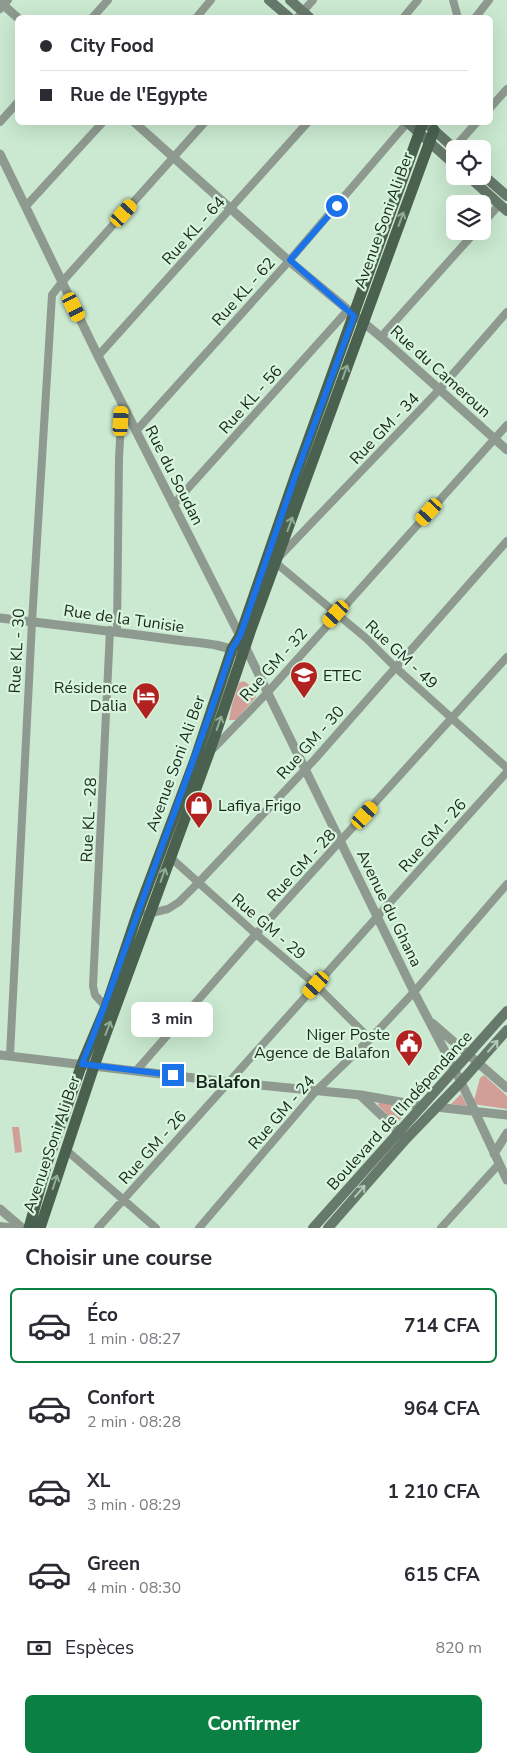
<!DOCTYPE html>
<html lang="fr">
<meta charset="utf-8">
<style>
body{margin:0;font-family:"Nunito Sans",sans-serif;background:#f2f2f3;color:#2b2b33;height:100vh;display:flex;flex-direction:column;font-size:19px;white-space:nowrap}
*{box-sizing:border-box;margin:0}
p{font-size:16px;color:#7c7c81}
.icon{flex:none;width:28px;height:28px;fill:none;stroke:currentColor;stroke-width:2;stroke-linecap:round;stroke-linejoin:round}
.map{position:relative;height:1228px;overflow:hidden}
.details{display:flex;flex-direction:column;background:#fff;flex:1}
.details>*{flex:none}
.hud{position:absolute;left:15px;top:15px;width:478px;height:110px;border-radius:8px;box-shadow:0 5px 20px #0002;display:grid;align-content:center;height:110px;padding:0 25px;background:#fff}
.buttons{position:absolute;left:446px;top:140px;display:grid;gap:10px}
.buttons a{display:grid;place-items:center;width:45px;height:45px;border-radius:8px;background:#fff;box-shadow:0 5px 20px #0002;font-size:25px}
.end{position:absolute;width:22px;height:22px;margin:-11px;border:6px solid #1a73e8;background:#fff;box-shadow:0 0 0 2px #fff}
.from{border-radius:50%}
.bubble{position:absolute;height:35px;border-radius:8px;background:#fff;box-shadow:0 5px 20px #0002;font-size:16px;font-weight:700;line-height:35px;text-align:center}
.car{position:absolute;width:15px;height:30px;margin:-15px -8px;border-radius:6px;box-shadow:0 0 4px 1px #0007;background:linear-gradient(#f5c518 24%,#345 0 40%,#f5c518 0 76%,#345 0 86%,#f5c518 0)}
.hud b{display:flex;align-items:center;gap:18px;height:48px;font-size:19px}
.hud b+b{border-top:1px solid #e1e1e2}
.hud i{width:12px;height:12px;background:#2b2b33}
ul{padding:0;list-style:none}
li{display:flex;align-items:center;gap:15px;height:75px;margin:0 10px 8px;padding:0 15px;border:2px solid transparent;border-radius:8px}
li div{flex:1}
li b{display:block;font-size:19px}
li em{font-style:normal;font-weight:700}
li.active{border-color:#0b8043}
li>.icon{width:45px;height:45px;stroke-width:1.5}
h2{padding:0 25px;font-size:22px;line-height:60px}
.pay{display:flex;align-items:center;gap:12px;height:55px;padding:0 25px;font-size:19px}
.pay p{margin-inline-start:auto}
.cta{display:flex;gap:10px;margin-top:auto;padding:10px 25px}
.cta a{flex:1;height:58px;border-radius:8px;background:#0b8043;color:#fff;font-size:20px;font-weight:700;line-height:58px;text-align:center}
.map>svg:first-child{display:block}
.green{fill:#d29f98}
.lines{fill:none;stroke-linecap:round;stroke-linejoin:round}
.minor{stroke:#8e9a90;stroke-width:8}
.tertiary{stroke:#8e9a90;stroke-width:9}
.secondary{stroke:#66796a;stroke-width:10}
.primary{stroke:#4a614f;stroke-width:11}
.oneway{stroke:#90ac96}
.oneway2{stroke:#afcab5}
.route{stroke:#1a73e8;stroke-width:6}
.labels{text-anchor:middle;stroke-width:4.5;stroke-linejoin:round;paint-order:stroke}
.street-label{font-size:16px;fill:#1c271e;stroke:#d7f6dd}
.poi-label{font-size:16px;fill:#1c271e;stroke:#d7f6dd;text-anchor:start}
.neighbourhood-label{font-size:18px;font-weight:bold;fill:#1c271e;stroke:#d7f6dd}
</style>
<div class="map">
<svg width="507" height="1228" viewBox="0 0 507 1228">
<rect width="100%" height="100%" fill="#cae9d0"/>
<!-- green -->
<path class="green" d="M243,681c7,3 13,8 13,16l-20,23h-7l3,-16 7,-21z
M484,1075l23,21v13l-34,-5 7,-26z
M461,1094l6,12 -16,-2z
M379,1101l31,7 -14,16 -18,-19z
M12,1127h7l3,25 -7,1z"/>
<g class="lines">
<!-- minor -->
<path class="minor" d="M453,0l5,18
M0,9l8,-9
M92,18l16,-18
M196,18l15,-18
M297,18l16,-18
M403,18l15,-18
M475,18l14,-18
M490,108l17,-19
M0,122l18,-20
M454,148l23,-26
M26,206l77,-84
M482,224l18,-20
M381,337l95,-106
M98,356l210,-234
M136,431l153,-170 118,-138
M173,505l175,-195
M279,557l160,-167 68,-78
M276,563l91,76 28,28 112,101
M117,631l2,-173 3,-54
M213,749l54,-56 240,-268
M170,857l86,77 60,51 54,54
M147,914l21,-5 11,-7 20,-20 116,-123 192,-218
M106,1007l-11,-12 -2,-9 17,-356
M10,1055l22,-433 20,-327 10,-13 143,-160
M136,1071l120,-137 251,-277
M65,1149l91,79
M0,1226l17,2
M98,1228l409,-456
M199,1228l117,-137 54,-52 44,-47 93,-108
M441,1228l58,-64"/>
<!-- tertiary -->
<path class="tertiary" d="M0,2l18,16
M134,122l155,139 92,76 126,113
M0,154l98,202 142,280 174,356 47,90 46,98
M0,618c59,7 117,14 176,22 22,3 48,3 67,15
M432,1023l75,65
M0,1055l228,27 133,13 62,11
M361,1096l41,39
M436,1107l71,8
M494,1154l13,-21
M0,1209l22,19"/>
<!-- secondary -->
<path class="secondary" d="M269,0l21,18
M290,0l20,18
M407,122l48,43
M425,122l30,27
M482,174l25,22
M468,176l39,35
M313,1228l194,-217
M328,1228l78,-89 55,-57 46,-52"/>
<!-- primary -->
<path class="primary" d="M29,1228l18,-65 35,-99 24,-57 32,-95 57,-152 37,-111 8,-13 55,-159 128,-355
M40,1228l54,-162 115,-313 42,-124 183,-499"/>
</g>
<!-- one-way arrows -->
<defs><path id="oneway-shaft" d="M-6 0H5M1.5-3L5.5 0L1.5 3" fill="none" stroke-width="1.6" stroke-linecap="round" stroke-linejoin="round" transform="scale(1.25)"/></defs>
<g class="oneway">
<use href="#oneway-shaft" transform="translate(401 219) rotate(-70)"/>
<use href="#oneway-shaft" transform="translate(345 372) rotate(-70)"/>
<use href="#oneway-shaft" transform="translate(290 524) rotate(-70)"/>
<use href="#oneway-shaft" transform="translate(219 723) rotate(-71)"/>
<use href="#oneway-shaft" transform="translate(163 875) rotate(-70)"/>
<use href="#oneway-shaft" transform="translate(108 1028) rotate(-69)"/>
<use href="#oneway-shaft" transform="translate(55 1182) rotate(-72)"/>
</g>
<g class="oneway2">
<use href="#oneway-shaft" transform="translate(493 1046) rotate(-49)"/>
<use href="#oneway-shaft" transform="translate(360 1191) rotate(-49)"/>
</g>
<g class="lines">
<!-- route -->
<path class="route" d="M173,1075l-91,-11c21,-51 38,-102 57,-154 31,-87 64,-173 93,-261l8,-13 55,-159 59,-161 -64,-56 47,-54"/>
</g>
<!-- icons -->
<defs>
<g id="school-pin" transform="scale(1.4375)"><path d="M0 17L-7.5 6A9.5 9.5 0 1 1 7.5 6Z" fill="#b22220" stroke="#d7f6dd"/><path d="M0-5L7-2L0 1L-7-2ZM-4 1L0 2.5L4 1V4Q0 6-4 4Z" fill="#fff"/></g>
<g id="hotel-pin" transform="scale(1.4375)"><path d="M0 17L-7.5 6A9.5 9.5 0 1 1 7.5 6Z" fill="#b22220" stroke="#d7f6dd"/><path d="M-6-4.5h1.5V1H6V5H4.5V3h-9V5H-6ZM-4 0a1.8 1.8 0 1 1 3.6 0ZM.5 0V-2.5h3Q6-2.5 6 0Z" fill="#fff"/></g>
<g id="shop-pin" transform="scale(1.4375)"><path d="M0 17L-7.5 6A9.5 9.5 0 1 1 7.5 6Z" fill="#b22220" stroke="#d7f6dd"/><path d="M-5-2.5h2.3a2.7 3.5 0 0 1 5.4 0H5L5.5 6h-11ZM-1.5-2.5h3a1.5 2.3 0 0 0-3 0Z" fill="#fff"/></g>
<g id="civic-pin" transform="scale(1.4375)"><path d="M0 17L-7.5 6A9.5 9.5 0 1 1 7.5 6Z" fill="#b22220" stroke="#d7f6dd"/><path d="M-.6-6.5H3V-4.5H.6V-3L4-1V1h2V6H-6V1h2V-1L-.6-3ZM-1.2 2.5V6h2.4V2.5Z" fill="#fff"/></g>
</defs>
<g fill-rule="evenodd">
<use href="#school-pin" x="304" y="675"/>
<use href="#hotel-pin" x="146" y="696"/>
<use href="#shop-pin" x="199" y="805"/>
<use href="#civic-pin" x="409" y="1043"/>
</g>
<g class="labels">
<!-- street labels -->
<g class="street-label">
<text transform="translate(383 220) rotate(-70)" y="6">Avenue Soni Ali Ber</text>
<text transform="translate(193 230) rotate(-48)" y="6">Rue KL - 64</text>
<text transform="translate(243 291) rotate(-48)" y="6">Rue KL - 62</text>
<text transform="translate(441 371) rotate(42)" y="6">Rue du Cameroun</text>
<text transform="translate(250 399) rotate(-48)" y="6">Rue KL - 56</text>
<text transform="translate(384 428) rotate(-46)" y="6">Rue GM - 34</text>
<text transform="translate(175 475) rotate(63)" y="6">Rue du Soudan</text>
<text transform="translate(124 618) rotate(8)" y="6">Rue de la Tunisie</text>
<text transform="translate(16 651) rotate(-87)" y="6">Rue KL - 30</text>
<text transform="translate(402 654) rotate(43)" y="6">Rue GM - 49</text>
<text transform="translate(273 664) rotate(-48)" y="6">Rue GM - 32</text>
<text transform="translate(310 742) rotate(-48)" y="6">Rue GM - 30</text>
<text transform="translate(175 763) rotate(-70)" y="6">Avenue Soni Ali Ber</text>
<text transform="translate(88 820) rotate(-87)" y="6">Rue KL - 28</text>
<text transform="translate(432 835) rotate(-48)" y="6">Rue GM - 26</text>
<text transform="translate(301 865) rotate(-47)" y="6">Rue GM - 28</text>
<text transform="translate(390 908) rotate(64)" y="6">Avenue du Ghana</text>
<text transform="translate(269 926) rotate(41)" y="6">Rue GM - 29</text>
<text transform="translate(399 1110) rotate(-48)" y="6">Boulevard de l'Indépendance</text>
<text transform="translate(281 1112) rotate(-49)" y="6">Rue GM - 24</text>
<text transform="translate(51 1144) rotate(-71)" y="6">Avenue Soni Ali Ber</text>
<text transform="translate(152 1147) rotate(-48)" y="6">Rue GM - 26</text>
</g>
<!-- poi labels -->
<g class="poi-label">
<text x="323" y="681">ETEC</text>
<text x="127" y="693" text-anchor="end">Résidence<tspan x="127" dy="18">Dalia</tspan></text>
<text x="218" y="811">Lafiya Frigo</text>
<text x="390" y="1040" text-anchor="end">Niger Poste<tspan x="390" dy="18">Agence de Balafon</tspan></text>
</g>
<!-- neighbourhood labels -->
<g class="neighbourhood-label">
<text x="228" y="1088">Balafon</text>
</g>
</g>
</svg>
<div class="buttons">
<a><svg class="icon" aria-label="locate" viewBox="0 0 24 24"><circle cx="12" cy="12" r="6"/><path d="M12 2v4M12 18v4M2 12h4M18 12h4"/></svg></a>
<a><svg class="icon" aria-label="layers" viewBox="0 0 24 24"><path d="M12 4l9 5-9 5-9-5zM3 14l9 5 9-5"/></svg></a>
</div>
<i class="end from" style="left:337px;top:206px"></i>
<i class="end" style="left:173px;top:1075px"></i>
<div class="bubble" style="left:131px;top:1002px;width:82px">3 min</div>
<i class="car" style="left:124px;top:213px;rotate:42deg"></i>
<i class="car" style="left:74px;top:307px;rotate:153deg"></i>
<i class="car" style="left:121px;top:421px;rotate:3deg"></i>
<i class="car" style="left:429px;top:512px;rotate:222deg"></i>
<i class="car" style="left:336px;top:614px;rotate:222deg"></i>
<i class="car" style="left:365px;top:815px;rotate:42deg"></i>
<i class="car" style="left:316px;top:985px;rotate:222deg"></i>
<div class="hud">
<b><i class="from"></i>City Food</b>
<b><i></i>Rue de l'Egypte</b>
</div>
</div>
<section class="details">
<h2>Choisir une course</h2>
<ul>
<li class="active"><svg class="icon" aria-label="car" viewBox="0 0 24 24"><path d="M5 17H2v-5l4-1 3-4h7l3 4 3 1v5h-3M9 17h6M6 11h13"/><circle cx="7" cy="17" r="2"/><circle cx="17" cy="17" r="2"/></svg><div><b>Éco</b><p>1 min · 08:27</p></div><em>714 CFA</em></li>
<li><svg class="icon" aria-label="car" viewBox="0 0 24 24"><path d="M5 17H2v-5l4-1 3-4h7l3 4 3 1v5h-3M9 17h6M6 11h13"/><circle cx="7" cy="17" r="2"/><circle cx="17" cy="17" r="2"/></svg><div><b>Confort</b><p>2 min · 08:28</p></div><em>964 CFA</em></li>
<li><svg class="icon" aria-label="car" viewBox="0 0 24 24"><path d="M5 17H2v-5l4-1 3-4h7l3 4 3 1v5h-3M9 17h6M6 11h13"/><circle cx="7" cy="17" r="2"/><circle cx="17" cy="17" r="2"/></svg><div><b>XL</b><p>3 min · 08:29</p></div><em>1 210 CFA</em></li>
<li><svg class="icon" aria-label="car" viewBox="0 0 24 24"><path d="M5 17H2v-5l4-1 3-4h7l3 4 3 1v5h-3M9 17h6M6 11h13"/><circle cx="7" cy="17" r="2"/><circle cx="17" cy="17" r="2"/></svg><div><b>Green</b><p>4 min · 08:30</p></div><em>615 CFA</em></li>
</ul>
<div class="pay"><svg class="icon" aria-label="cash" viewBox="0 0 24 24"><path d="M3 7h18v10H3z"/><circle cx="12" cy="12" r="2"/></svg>Espèces<p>820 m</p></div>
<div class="cta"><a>Confirmer</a></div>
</section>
